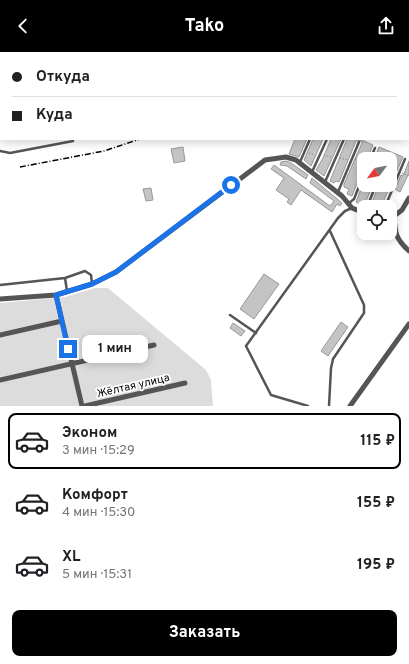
<!DOCTYPE html>
<html lang="ru">
<meta charset="utf-8">
<style>
body{margin:0;font-family:Overpass,sans-serif;background:#f2f2f2;color:#202124;height:100vh;display:flex;flex-direction:column;font-size:15px;white-space:nowrap}
*{box-sizing:border-box;margin:0}
p{font-size:13px;color:#757577}
.icon{flex:none;width:22px;height:22px;fill:none;stroke:currentColor;stroke-width:2;stroke-linecap:round;stroke-linejoin:round}
.map{position:relative;height:354px;overflow:hidden}
.panel{display:flex;flex-direction:column;background:#fff;flex:1}
.panel>*{flex:none}
.guide{position:absolute;left:0px;top:0px;width:409px;height:88px;box-shadow:0 2px 10px #0003;display:grid;align-content:center;height:88px;padding:0 12px;background:#fff}
.needle{width:26px;rotate:238deg}
.fabs{position:absolute;left:357px;top:100px;display:grid;gap:8px}
.fabs a{display:grid;place-items:center;width:40px;height:40px;border-radius:8px;background:#fff;box-shadow:0 2px 10px #0003;font-size:20px}
.end{position:absolute;width:18px;height:18px;margin:-9px;border:5px solid #1a73e8;background:#fff;box-shadow:0 0 0 2px #fff}
.from{border-radius:50%}
.bubble{position:absolute;height:28px;border-radius:8px;background:#fff;box-shadow:0 2px 10px #0003;font-size:13px;font-weight:700;line-height:28px;text-align:center}
.guide b{display:flex;align-items:center;gap:14px;height:38px;font-size:15px}
.guide b+b{border-top:1px solid #e0e0e0}
.guide i{width:10px;height:10px;background:#202124}
ul{padding:7px 0 0;list-style:none}
li{display:flex;align-items:center;gap:12px;height:56px;margin:0 8px 6px;padding:0 4px;border:2px solid transparent;border-radius:8px}
li div{flex:1}
li b{display:block;font-size:15px}
li em{font-style:normal;font-weight:700}
li.selected{border-color:#000}
li>.icon{width:36px;height:36px;stroke-width:1.5}
.cta{display:flex;gap:8px;margin-top:auto;padding:8px 12px}
.cta a{flex:1;height:46px;border-radius:8px;background:#000;color:#fff;font-size:16px;font-weight:700;line-height:46px;text-align:center}
header{display:flex;justify-content:space-between;align-items:center;height:52px;padding:0 12px;background:#000;color:#fff;font-size:18px;font-weight:700}
.map>svg:first-child{display:block}
.green{fill:#dcdcdc}
.building{fill:#c4c4c4;stroke:#999}
.lines{fill:none;stroke-linecap:round;stroke-linejoin:round}
.path{stroke:#777;stroke-width:1;stroke-dasharray:1 2;stroke-linecap:butt}
.service{stroke:#555;stroke-width:2.5}
.minor{stroke:#555;stroke-width:5}
.rail{stroke:#000;stroke-width:1.5;stroke-dasharray:6 2 1 2;stroke-linecap:butt}
.route{stroke:#1a73e8;stroke-width:5}
.labels{text-anchor:middle;stroke-width:3.5;stroke-linejoin:round;paint-order:stroke}
.street-label{font-size:11px;fill:#000;stroke:#fff}
</style>
<header><svg class="icon" aria-label="back" viewBox="0 0 24 24"><path d="M15 5l-7 7 7 7"/></svg>Tako<svg class="icon" aria-label="share" viewBox="0 0 24 24"><path d="M12 15V3M7 8l5-5 5 5M5 13v7h14v-7"/></svg></header>
<div class="map">
<svg width="409" height="354" viewBox="0 0 409 354">
<rect width="100%" height="100%" fill="#fff"/>
<!-- green -->
<path class="green" d="M95,236h13l98,82 5,10 2,26h-213v-103l65,-6z"/>
<!-- building -->
<path class="building" d="M295,87h12l-8,18 -10,-3z
M313,87h10l-12,27 -7,-6z
M331,87h10l-17,37 -8,-6 7,-12z
M347,87h13l13,6 -6,14h-3v12l-3,2 -9,23 -5,-2 2,-5 -5,-2v-3l18,-41 -2,-3 -4,1 -17,41 -3,-1 -2,2 -4,-2z
M183,95l2,14 -11,2 -3,-14z
M379,95l24,10 -22,50h-11l9,-22h11v-24l1,-7 -2,-2 -2,1 -2,6h-11z
M286,109l5,2 17,12 -2,4 -19,-13 -7,-1 1,-3z
M409,109v12l-9,19 -5,-3 6,-14 2,1z
M274,113l56,41 4,-5 -24,-18 2,-5 30,25 -2,3 -3,-2 -5,8 -31,-22 -10,15 -4,-3 2,-3 -13,-9 8,-12 -13,-9z
M364,129v4h9l-9,21 -8,-4z
M151,136l2,12 -7,1 -3,-12z
M264,222l15,10 -25,35 -14,-10z
M341,270l7,5 -20,29 -7,-5z
M233,271l12,8 -4,5 -11,-8z"/>
<g class="lines">
<!-- path -->
<path class="path" d="M192,0v1
M0,88l1,-1
M309,101l6,2
M324,103l7,2
M340,106l8,2
M355,107l9,3
M390,117l5,2
M402,121l7,3"/>
<!-- service -->
<path class="service" d="M328,0v1
M0,99l10,2 63,-12 -1,-2
M370,107l5,-11
M388,107l1,-4
M300,110l10,-23
M312,120l15,-33
M325,130l19,-43
M338,140l21,-50
M349,151l5,-4 10,-25
M367,155l9,-22
M385,155l20,-48
M65,226l2,13
M0,233l65,-7 20,-7 6,4 1,9
M230,263l26,18
M308,354l-37,-11 -25,-49 92,-128 7,-7 7,-3
M329,354l2,-38 2,-9 31,-46v-8l-34,-74"/>
<!-- minor -->
<path class="minor" d="M95,0v1
M408,59l1,1
M390,164h4l8,-6 7,-12
M394,164c1,18 2,23 15,35
M56,243l26,111
M0,247l56,-4 36,-11 24,-12 149,-112 21,-3 10,3 46,36 10,12 12,5
M0,283l62,-14
M0,328l154,-35
M85,354l100,-23
M350,354l59,-82"/>
<!-- rail -->
<path class="rail" d="M0,37h1
M0,58l1,-1
M408,83l1,1
M20,115l84,-16 36,-12"/>
</g>
<g class="lines">
<!-- route -->
<path class="route" d="M68,297l-12,-54 36,-11 24,-12 115,-87"/>
</g>
<g class="labels">
<!-- street labels -->
<g class="street-label">
<text transform="translate(133 333) rotate(-13)" y="4">Жёлтая улица</text>
</g>
</g>
</svg>
<div class="fabs">
<a><svg class="needle" viewBox="-14 -14 28 28"><path d="M0-13l5 13h-10z" fill="#e53935"/><path d="M0 13l5-13h-10z" fill="#757577"/></svg></a>
<a><svg class="icon" aria-label="locate" viewBox="0 0 24 24"><circle cx="12" cy="12" r="6"/><path d="M12 2v4M12 18v4M2 12h4M18 12h4"/></svg></a>
</div>
<i class="end from" style="left:231px;top:133px"></i>
<i class="end" style="left:68px;top:297px"></i>
<div class="bubble" style="left:82px;top:283px;width:66px">1 мин</div>
<div class="guide">
<b><i class="from"></i>Откуда</b>
<b><i></i>Куда</b>
</div>
</div>
<section class="panel">
<ul>
<li class="selected"><svg class="icon" aria-label="car" viewBox="0 0 24 24"><path d="M5 17H2v-5l4-1 3-4h7l3 4 3 1v5h-3M9 17h6M6 11h13"/><circle cx="7" cy="17" r="2"/><circle cx="17" cy="17" r="2"/></svg><div><b>Эконом</b><p>3 мин · 15:29</p></div><em>115 ₽</em></li>
<li><svg class="icon" aria-label="car" viewBox="0 0 24 24"><path d="M5 17H2v-5l4-1 3-4h7l3 4 3 1v5h-3M9 17h6M6 11h13"/><circle cx="7" cy="17" r="2"/><circle cx="17" cy="17" r="2"/></svg><div><b>Комфорт</b><p>4 мин · 15:30</p></div><em>155 ₽</em></li>
<li><svg class="icon" aria-label="car" viewBox="0 0 24 24"><path d="M5 17H2v-5l4-1 3-4h7l3 4 3 1v5h-3M9 17h6M6 11h13"/><circle cx="7" cy="17" r="2"/><circle cx="17" cy="17" r="2"/></svg><div><b>XL</b><p>5 мин · 15:31</p></div><em>195 ₽</em></li>
</ul>
<div class="cta"><a>Заказать</a></div>
</section>
